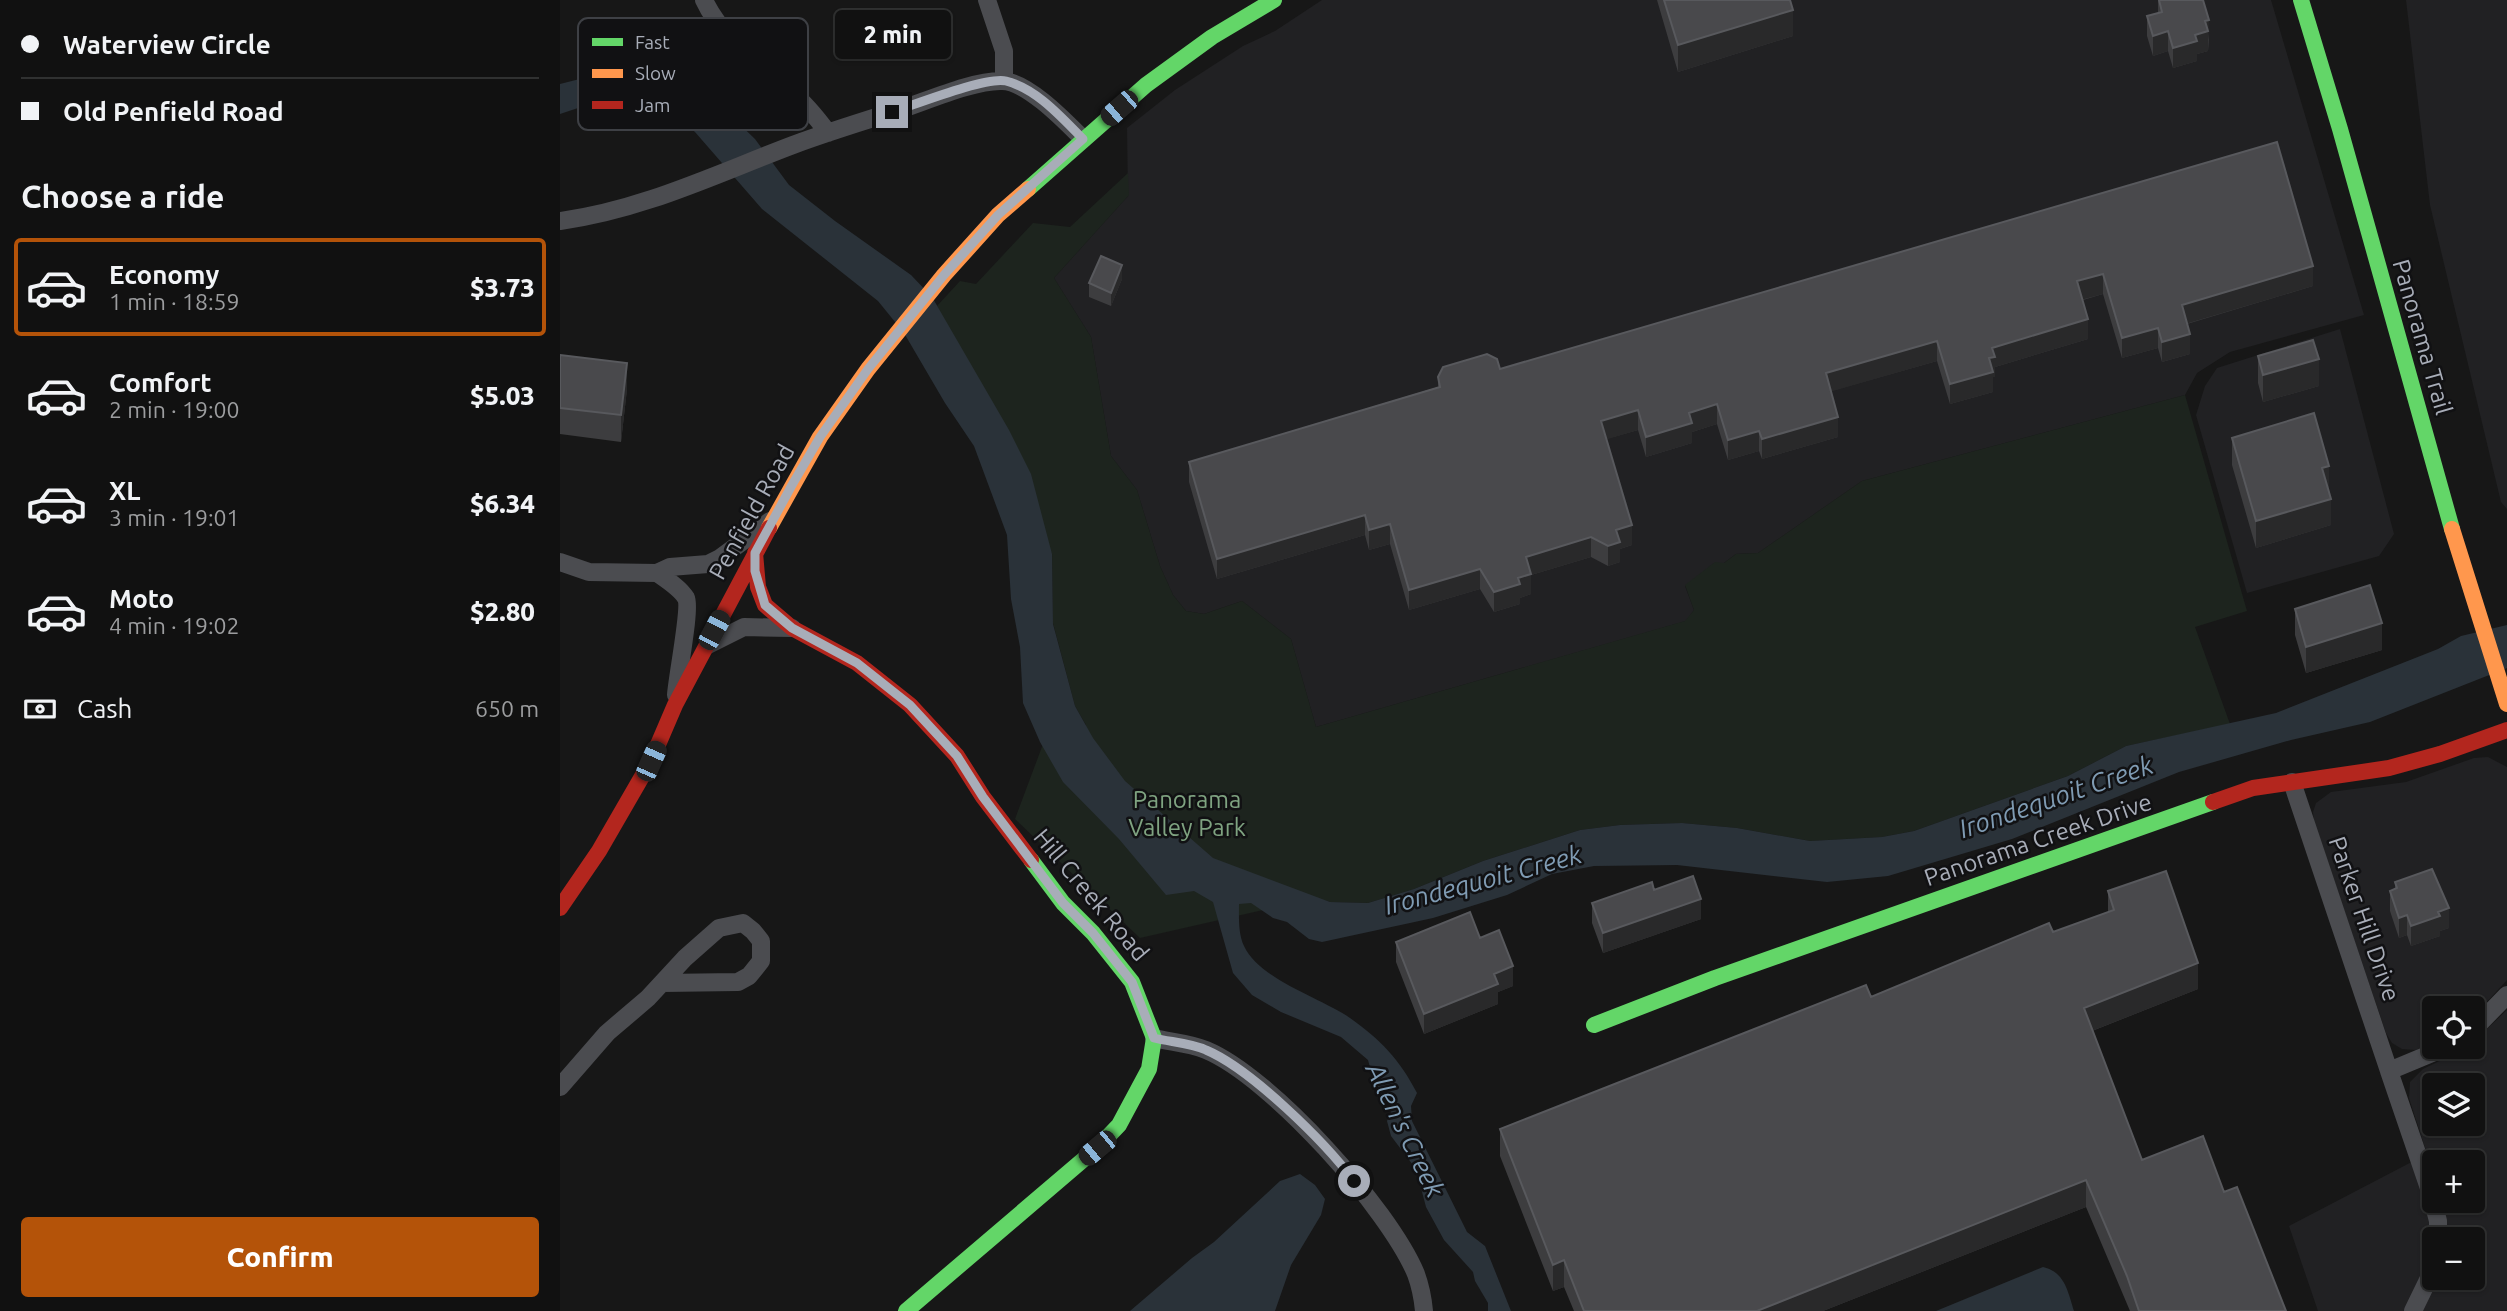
<!DOCTYPE html>
<meta charset="utf-8">
<style>
body{margin:0;font-family:Ubuntu,sans-serif;background:#1e1f1f;color:#f1f3f6;height:100vh;display:flex;flex-direction:column;font-size:26px;white-space:nowrap}
*{box-sizing:border-box;margin:0}
p{font-size:23px;color:#9c9d9f}
.icon{flex:none;width:38px;height:38px;fill:none;stroke:currentColor;stroke-width:2;stroke-linecap:round;stroke-linejoin:round}
.map{position:relative;flex:1;overflow:hidden}
.panel{display:flex;flex-direction:column;background:#111;width:560px}
.panel>*{flex:none}
.top-card{display:grid;align-content:center;height:154px;padding:0 21px;background:#111}
.fabs{position:absolute;left:1862px;top:996px;display:grid;gap:14px}
.fabs a{display:grid;place-items:center;width:63px;height:63px;border-radius:7px;background:#111;box-shadow:0 2px 5px #0004,0 0 0 2px #303131;font-size:35px}
.end{position:absolute;width:32px;height:32px;margin:-16px;border:9px solid #a8adb8;background:#111;box-shadow:0 0 0 4px #111}
.from{border-radius:50%}
.bubble{position:absolute;height:49px;border-radius:7px;background:#111;box-shadow:0 2px 5px #0004,0 0 0 2px #303131;font-size:23px;font-weight:800;line-height:49px;text-align:center}
.car{position:absolute;width:21px;height:42px;margin:-21px -10px;border-radius:9px;box-shadow:0 0 5px 2px #0007;background:linear-gradient(#222 24%,#8ab4d8 0 40%,#222 0 76%,#8ab4d8 0 86%,#222 0)}
.top-card b{display:flex;align-items:center;gap:24px;height:66px;font-size:26px}
.top-card b+b{border-top:2px solid #303131}
.top-card i{width:18px;height:18px;background:#f1f3f6}
ul{padding:0;list-style:none}
li{display:flex;align-items:center;gap:21px;height:98px;margin:0 14px 10px;padding:0 7px;border:4px solid transparent;border-radius:7px}
li div{flex:1}
li b{display:block;font-size:26px}
li em{font-style:normal;font-weight:800}
li.active{border-color:#b45309}
li>.icon{width:63px;height:63px;stroke-width:1.5}
h2{padding:0 21px;font-size:32px;line-height:84px}
.pay{display:flex;align-items:center;gap:18px;height:77px;padding:0 21px;font-size:26px}
.pay p{margin-inline-start:auto}
.primary-button{display:flex;gap:14px;margin-top:auto;padding:14px 21px}
.primary-button a{flex:1;height:80px;border-radius:7px;background:#b45309;color:#fff;font-size:28px;font-weight:800;line-height:80px;text-align:center}
main{display:flex;flex:1;min-height:0}
.map>svg:first-child{display:block}
.built{fill:#212123;fill-rule:evenodd}
.green{fill:#1d241e}
.water{fill:#2a3239}
.lines{fill:none;stroke-linecap:round;stroke-linejoin:round}
.street{stroke:#4b4c50;stroke-width:18}
.fast{stroke:#63d668;stroke-width:16}
.slow{stroke:#ff974d;stroke-width:16}
.jam{stroke:#b3261e;stroke-width:16}
.wall{fill:#3d3d3f}
.shaded-wall{fill:#29292a}
.building{fill:#49494c;stroke:#58595d;stroke-width:2}
.route{stroke:#a8adb8;stroke-width:9}
.labels{text-anchor:middle;stroke-width:5;stroke-linejoin:round;paint-order:stroke}
.street-label{font-size:24px;fill:#a8adb8;stroke:#111113}
.park-label{font-size:24px;fill:#7fa381;stroke:#111113}
.water-label{font-size:26px;font-style:italic;fill:#7f9bb3;stroke:#111113}
.key{fill:#111113;stroke:#3e4045;stroke-width:2}
.key-label{font-size:19px;fill:#a8adb8}
</style>
<main>
<section class="panel">
<div class="top-card">
<b><i class="from"></i>Waterview Circle</b>
<b><i></i>Old Penfield Road</b>
</div>
<h2>Choose a ride</h2>
<ul>
<li class="active"><svg class="icon" aria-label="car" viewBox="0 0 24 24"><path d="M5 17H2v-5l4-1 3-4h7l3 4 3 1v5h-3M9 17h6M6 11h13"/><circle cx="7" cy="17" r="2"/><circle cx="17" cy="17" r="2"/></svg><div><b>Economy</b><p>1 min · 18:59</p></div><em>$3.73</em></li>
<li><svg class="icon" aria-label="car" viewBox="0 0 24 24"><path d="M5 17H2v-5l4-1 3-4h7l3 4 3 1v5h-3M9 17h6M6 11h13"/><circle cx="7" cy="17" r="2"/><circle cx="17" cy="17" r="2"/></svg><div><b>Comfort</b><p>2 min · 19:00</p></div><em>$5.03</em></li>
<li><svg class="icon" aria-label="car" viewBox="0 0 24 24"><path d="M5 17H2v-5l4-1 3-4h7l3 4 3 1v5h-3M9 17h6M6 11h13"/><circle cx="7" cy="17" r="2"/><circle cx="17" cy="17" r="2"/></svg><div><b>XL</b><p>3 min · 19:01</p></div><em>$6.34</em></li>
<li><svg class="icon" aria-label="car" viewBox="0 0 24 24"><path d="M5 17H2v-5l4-1 3-4h7l3 4 3 1v5h-3M9 17h6M6 11h13"/><circle cx="7" cy="17" r="2"/><circle cx="17" cy="17" r="2"/></svg><div><b>Moto</b><p>4 min · 19:02</p></div><em>$2.80</em></li>
</ul>
<div class="pay"><svg class="icon" aria-label="cash" viewBox="0 0 24 24"><path d="M3 7h18v10H3z"/><circle cx="12" cy="12" r="2"/></svg>Cash<p>650 m</p></div>
<div class="primary-button"><a>Confirm</a></div>
</section>
<div class="map">
<svg width="1947" height="1311" viewBox="0 0 1947 1311">
<rect width="100%" height="100%" fill="#171717"/>
<!-- built -->
<path class="built" d="M762,0h949l93,315 -134,37 -33,21 -12,22 -323,86 -104,72 -22,1 -12,9 -39,23 9,24 -8,11 -370,106 -25,-88 -49,-38 -38,13 -18,-3 -13,-16 -13,-29 -23,-76 -26,-34 -20,-119 -37,-59 74,-82 -1,-68 48,-38 68,-44 32,-15z
M1846,0h101v509l-6,-7 -71,-297z
M1780,329l54,205 -15,22 -132,37 -51,-178 9,-29 12,-18z
M1928,757l19,10v213l-34,37v-9h-39v34l-18,8 -14,-1 -10,-6 -6,-10 -72,-211 -1,-10 3,-9 15,-11 75,-10 68,-24z
M1947,1010v301h-189l-29,-85 138,-72 -18,-56 1,-16 13,-13 45,-22 5,-1v-4zM1874,1085h39v39h-39zM1874,1162h39v38h-39zM1874,1239h39v39h-39z"/>
<!-- green -->
<path class="green" d="M568,173l1,22 -75,83 37,59 20,119 26,34 23,76 13,29 13,16 18,3 38,-13 49,38 25,88 369,-106 9,-11 -9,-25 30,-23 9,1 12,-9 22,-1 104,-72 323,-86 62,216 -52,16 35,97 -104,22 -58,30 -154,55 -32,6 -72,4 -73,-13 -55,-5 -62,2 -40,5 -97,31 -69,28 -46,14 -38,-1 -14,-4 -176,40 -125,-119 31,-83 40,-11 -11,-19 -22,-83 -1,-69 -115,-248 23,-25 16,3 57,-61 37,4z"/>
<!-- water -->
<path class="water" d="M63,68h31l27,11 44,31 30,29 34,46 46,36 76,54 21,22 77,133 22,44 21,80 1,70 22,82 18,32 32,43 88,77 117,44 38,1 46,-14 69,-28 97,-31 40,-5 62,-2 55,5 73,13 72,-4 32,-6 154,-55 58,-30 150,-33 162,-64 23,-13 46,-11v43l-137,54 -79,18 -112,32 -167,67 -124,37 -61,6 -150,-17 -83,1 -42,8 -45,21 -74,23 -111,24 -13,-3 -22,-17 -14,-4 -22,-15 -12,1c0,14 -1,29 5,42 16,34 77,52 106,72 30,21 50,42 67,75l-6,13 1,15 55,111 18,14 26,65h-23v-8l-13,-22 -2,-9 -29,-32 -18,-33 -10,-38 -25,-33 -4,-15 4,-9 -16,-27 -7,-25 -27,-23 -60,-25 -29,-17 -19,-22 -20,-71 -19,-11 -28,4 -47,-56 -56,-57 -23,-40 -17,-39 -3,-56 -9,-48 -4,-64 -33,-89 -29,-43 -41,-70 -26,-32 -116,-92 -67,-77 -37,-33 -32,-7 -66,22v-30z
M740,1174l15,11 10,14 -4,16 -30,50 -16,46h-145l62,-53 22,-16 66,-61z
M1483,1267c22,5 25,25 31,44h-138z"/>
<g class="lines">
<!-- street -->
<path class="street" d="M144,0c18,39 56,64 87,92 15,12 26,26 37,41
M427,0l17,51v29
M0,221c82,-11 156,-47 233,-76 35,-13 71,-24 106,-35 28,-9 75,-30 103,-29 25,0 64,41 81,58
M0,562l29,10 68,1 13,-6 38,-3 12,-6 50,-37
M97,573c10,7 23,15 29,25 5,10 -9,80 -10,97
M148,645l36,-18 48,1
M1732,782l97,289
M1913,1030l34,-35
M594,1038c16,4 36,5 52,12 65,27 183,159 210,224 4,11 7,26 8,37
M0,1087l47,-54 41,-35 37,-40 34,-30 24,-5 10,8 8,10v20l-12,15 -11,6 -76,1
M1878,1239v-18l-7,-27 -42,-123 60,-25
M1853,1311l17,-35 4,-14"/>
<!-- fast -->
<path class="fast" d="M1741,0l39,129 112,400
M468,189l118,-104 66,-48 62,-37
M1034,1025l121,-47 498,-176
M346,1311l191,-163 22,-23 30,-56 5,-31 -22,-56 -39,-49 -30,-30 -32,-43"/>
<!-- slow -->
<path class="slow" d="M209,528l51,-91 48,-68 76,-94 54,-60 30,-26
M1892,529l55,175"/>
<!-- jam -->
<path class="jam" d="M195,553l3,34 7,18 27,23 65,35 53,42 47,51 26,41 48,63
M1653,802l40,-14 136,-20 51,-14 67,-24
M0,908l39,-57 52,-90 24,-56 94,-177"/>
</g>
<!-- wall -->
<path class="wall" d="M1097,0h133l3,36 -115,36z
M1598,0h45l6,40 -1,11 -11,3v7l-24,7 -5,-17 -15,5 -6,-20v-20l11,-3z
M1717,142l36,144 -126,38 3,30 -28,8 -4,-14 -36,10 -19,-64 -20,6 5,39 -93,28v10h-2v15l-43,12 -13,-43 -106,30 7,46 -76,22 -3,-8 -31,9 -11,-36 -25,8v11l-46,14 -8,-27 -32,9 26,106 -12,4v13l-12,4 -17,-9 -60,18v19l-11,4v6l-26,8 -14,-23 -71,21 -19,-66 -21,6 -4,-15 -148,44 -28,-97v-20l249,-75v-10l62,-8z
M562,279l-11,27 -22,-9v-14z
M0,355l67,34 -6,53 -61,-8z
M1698,356l61,30 -56,16 -5,-19z
M1672,438l97,54 2,33 -75,23 -24,-83z
M1735,609l87,41 -76,23 -11,-38z
M1835,882l54,46 -9,3v5l-29,10 -4,-11 -8,3 -9,-27v-20l5,-2z
M1094,890l47,29 -98,34 -11,-30v-20z
M1548,891l90,98 -106,42 50,129 82,32 62,119h-156l-44,-104 -263,104h-249l-10,-24 -11,4 -53,-135v-27l608,-217z
M920,938l33,48 -15,6v12l-74,30 -28,-72v-20z"/>
<!-- shaded-wall -->
<path class="shaded-wall" d="M1233,10v26l-115,36v-27z
M1649,20l-1,31 -11,3v7l-24,7v-20l22,-13 10,-14z
M1608,31v20l-15,5v-20z
M562,265v14l-11,27v-13z
M1753,266v20l-131,39v-20z
M1543,274v20l-26,7v-20z
M1528,319v20l-93,28v10h-2v15l-43,12v-20l39,-26 3,-10z
M1598,328v20l-36,10v-20z
M1630,334v20l-28,8v-20z
M1377,341v20l-111,32v-20z
M1759,359v27l-56,16v-27z
M67,363v26l-6,53v-27z
M1157,404v20l-25,8v11l-46,14v-20l43,-24z
M1078,410v20l-37,11v-20z
M1278,417v20l-76,22v-20z
M1199,431v20l-31,9v-20z
M1769,466v26l-7,-24z
M1771,499v26l-75,23v-27z
M805,515v20l-148,44v-20z
M830,524v20l-21,6v-20z
M1072,525v20l-12,4v13l-12,4v-20l8,-16z
M1031,537v20l-60,18v19l-11,4v6l-26,8v-20l24,-14 8,-21z
M920,569v20l-71,21v-20z
M1822,623v27l-76,23v-26z
M1141,899v20l-98,34v-20z
M1889,908v20l-9,3v5l-29,10v-20l27,-14z
M1847,915v20l-8,3v-20z
M1638,963v26l-114,45v-26z
M953,966v20l-15,6v12l-74,30v-20l70,-40z
M1526,1180v27l-263,104h-66z
M1004,1260v27l-11,4v-26z"/>
<!-- building -->
<path class="building" d="M1104,0h126l3,10 -115,35z
M1599,0h44l6,20 -4,1 3,10 -13,4 2,6 -24,7 -5,-17 -15,5 -6,-20 15,-4z
M1717,142l36,124 -131,39 8,29 -28,8 -4,-14 -36,10 -19,-64 -26,7 11,38 -96,29 3,9 -6,1 4,14 -43,12 -13,-43 -111,32 12,44 -76,22 -3,-8 -31,9 -11,-36 -28,9 3,10 -46,14 -8,-27 -37,11 31,104 -16,5 4,12 -12,4 -17,-9 -65,20 5,17 -13,4 2,6 -26,8 -14,-23 -71,21 -19,-66 -21,6 -4,-15 -148,44 -28,-97 251,-75 -2,-10 5,-10 44,-13 10,5 3,10z
M541,256l21,9 -11,28 -22,-10z
M1753,340l6,19 -56,16 -5,-19z
M0,355l67,8 -6,52 -61,-7z
M1754,413l15,53 -7,2 9,31 -75,22 -24,-83z
M1810,585l12,38 -76,24 -11,-38z
M1872,869l17,39 -11,4 2,4 -29,10 -4,-11 -8,3 -9,-27 7,-3 -2,-6z
M1606,871l32,92 -114,45 58,152 61,-24 21,56 13,-5 49,124h-147l-12,-35 -41,-96 -329,131h-173l-20,-51 -11,5 -53,-136 366,-144 5,12 178,-74 4,9 61,-22 -6,-19z
M1133,876l8,23 -98,34 -11,-30 60,-21 2,8z
M910,912l10,26 19,-8 14,36 -19,8 4,10 -74,30 -28,-72z"/>
<g class="lines">
<!-- route -->
<path class="route" d="M332,112c22,-7 95,-36 114,-31 31,8 55,36 77,58l-85,76 -54,60 -76,94 -48,68 -28,48 -37,68v18l10,34 27,23 65,35 53,42 47,51 26,41 80,106 30,30 39,49 22,56c16,4 37,5 52,12 45,19 119,92 148,131"/>
</g>
<g class="labels">
<!-- street labels -->
<g class="street-label">
<text transform="translate(1862 337) rotate(74)" y="8">Panorama Trail</text>
<text transform="translate(192 512) rotate(-61)" y="8">Penfield Road</text>
<text transform="translate(1478 840) rotate(-19)" y="8">Panorama Creek Drive</text>
<text transform="translate(531 895) rotate(50)" y="8">Hill Creek Road</text>
<text transform="translate(1804 919) rotate(71)" y="8">Parker Hill Drive</text>
</g>
<!-- park labels -->
<g class="park-label">
<text x="627" y="808">Panorama<tspan x="627" dy="28">Valley Park</tspan></text>
</g>
<!-- water labels -->
<g class="water-label">
<text transform="translate(1496 797) rotate(-19)" y="9">Irondequoit Creek</text>
<text transform="translate(923 880) rotate(-15)" y="9">Irondequoit Creek</text>
<text transform="translate(845 1130) rotate(64)" y="9">Allen's Creek</text>
</g>
</g>
<!-- legend -->
<rect x="18" y="18" width="230" height="112" rx="10" class="key"/>
<rect x="32" y="38" width="31" height="8" fill="#63d668"/>
<rect x="32" y="69" width="31" height="9" fill="#ff974d"/>
<rect x="32" y="101" width="31" height="8" fill="#b3261e"/>
<g class="key-label">
<text x="75" y="49">Fast</text>
<text x="75" y="80">Slow</text>
<text x="75" y="112">Jam</text>
</g>
</svg>
<div class="fabs">
<a><svg class="icon" aria-label="locate" viewBox="0 0 24 24"><circle cx="12" cy="12" r="6"/><path d="M12 2v4M12 18v4M2 12h4M18 12h4"/></svg></a>
<a><svg class="icon" aria-label="layers" viewBox="0 0 24 24"><path d="M12 4l9 5-9 5-9-5zM3 14l9 5 9-5"/></svg></a>
<a>+</a>
<a>−</a>
</div>
<i class="end from" style="left:794px;top:1181px"></i>
<i class="end" style="left:332px;top:112px"></i>
<div class="bubble" style="left:275px;top:10px;width:116px">2 min</div>
<i class="car" style="left:559px;top:108px;rotate:229deg"></i>
<i class="car" style="left:154px;top:630px;rotate:28deg"></i>
<i class="car" style="left:91px;top:761px;rotate:24deg"></i>
<i class="car" style="left:537px;top:1148px;rotate:230deg"></i>
</div>
</main>
